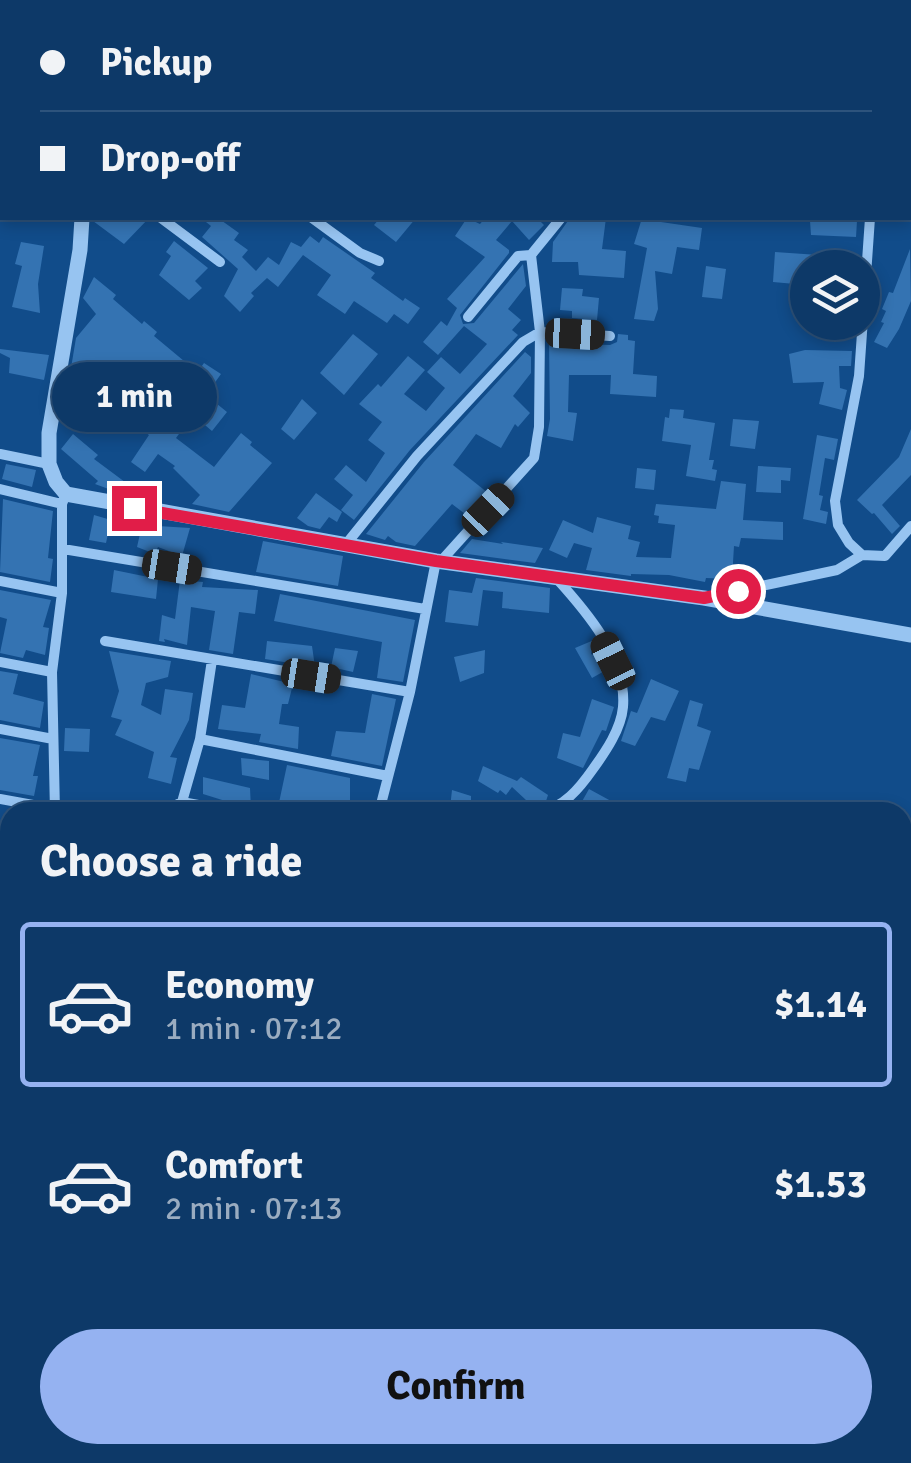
<!DOCTYPE html>
<meta charset="utf-8">
<style>
body{margin:0;font-family:Signika,sans-serif;background:#1b4471;color:#f1f3f6;height:100vh;display:flex;flex-direction:column;font-size:38px;white-space:nowrap}
*{box-sizing:border-box;margin:0}
p{font-size:32px;color:#9aacc0}
.icon{flex:none;width:55px;height:55px;fill:none;stroke:currentColor;stroke-width:2;stroke-linecap:round;stroke-linejoin:round}
.map{position:relative;flex:1;overflow:hidden}
.side{position:absolute;left:0px;top:802px;width:912px;height:662px;display:flex;flex-direction:column;background:#0d3968;border-radius:30px 30px 0 0;box-shadow:0 5px 15px #0003,0 0 0 2px #2d537c}
.side>*{flex:none}
.top-card{position:absolute;left:0px;top:0px;width:912px;height:220px;box-shadow:0 5px 15px #0003,0 0 0 2px #2d537c;display:grid;align-content:center;height:220px;padding:0 40px;background:#0d3968}
.buttons{position:absolute;left:790px;top:250px;display:grid;gap:20px}
.buttons a{display:grid;place-items:center;width:90px;height:90px;border-radius:50%;background:#0d3968;box-shadow:0 5px 15px #0003,0 0 0 2px #2d537c;font-size:50px}
.end{position:absolute;width:45px;height:45px;margin:-22px;border:12px solid #e11d48;background:#fff;box-shadow:0 0 0 5px #fff}
.from{border-radius:50%}
.bubble{position:absolute;height:70px;border-radius:35px;background:#0d3968;box-shadow:0 5px 15px #0003,0 0 0 2px #2d537c;font-size:32px;font-weight:800;line-height:70px;text-align:center}
.car{position:absolute;width:30px;height:60px;margin:-30px -15px;border-radius:12px;box-shadow:0 0 8px 2px #0007;background:linear-gradient(#222 24%,#8ab4d8 0 40%,#222 0 76%,#8ab4d8 0 86%,#222 0)}
.top-card b{display:flex;align-items:center;gap:35px;height:95px;font-size:38px}
.top-card b+b{border-top:2px solid #2d537c}
.top-card i{width:25px;height:25px;background:#f1f3f6}
ul{padding:0;list-style:none}
li{display:flex;align-items:center;gap:30px;height:165px;margin:0 20px 15px;padding:0 20px;border:5px solid transparent;border-radius:10px}
li div{flex:1}
li b{display:block;font-size:38px}
li em{font-style:normal;font-weight:800}
li.current{border-color:#95b2f1}
li>.icon{width:90px;height:90px;stroke-width:1.5}
h2{padding:0 40px;font-size:45px;line-height:120px}
.action{display:flex;gap:20px;margin-top:auto;padding:20px 40px}
.action a{flex:1;height:115px;border-radius:60px;background:#95b2f1;color:#111;font-size:40px;font-weight:800;line-height:115px;text-align:center}
.map>svg:first-child{display:block}
.building{fill:#3473b2}
.lines{fill:none;stroke-linecap:round;stroke-linejoin:round}
.minor{stroke:#97c4f1;stroke-width:10}
.tertiary{stroke:#97c4f1;stroke-width:15}
.secondary{stroke:#c5dffc;stroke-width:18}
.route{stroke:#e11d48;stroke-width:12}
</style>
<div class="map">
<svg width="911" height="1463" viewBox="0 0 911 1463">
<rect width="100%" height="100%" fill="#114c8a"/>
<!-- building -->
<path class="building" d="M93,218h56l-25,26 -31,-23z
M201,218h17l21,15 -5,7 14,10 -6,7 14,14 12,-14 11,8 12,-23 10,5 9,-11 9,7 4,-6 52,36 -4,5 32,23 2,-3 15,10 -12,16 -14,-10 -7,9 -33,-22 -9,13 -28,-19 14,-20 -28,-20 -25,32 -11,-9 -16,15 3,3 -14,16 -16,-16 14,-27 -36,-32 9,-11z
M380,218h36l-20,24 -22,-17z
M467,218l13,6 5,-6h52l7,7 -15,15 -17,-19 -16,19 13,10v3l-49,62 3,9 11,-1 49,-59 3,22 -18,23 13,11 -9,10 6,5 -108,115 -56,70 -13,-10 12,-15 -19,-16 12,-14 20,17 19,-29 -17,-13 14,-18 -23,-18 19,-20 3,3 27,-31 17,14 -21,24 22,17 19,-23 -18,-16 14,-15 19,17 27,-30 -23,-18 -26,29 -15,-13 18,-21 6,5 10,-18 -10,-9 38,-42 -30,-21z
M570,218h36l-4,31 24,2 -2,27 -45,-3 -1,-13h-26l1,-20z
M642,218h22l-3,4 41,6 -3,22 -22,-3 -5,27 -17,-3 3,38 -4,12 -20,-2 13,-71 -13,-4z
M824,220l33,1 -1,16 -45,-2 -1,-14z
M174,241l34,27 -13,13 7,7 -13,12 -30,-25 12,-19 -5,-4z
M21,242l23,4 -6,38 2,29 -28,-6 10,-41 -7,-2z
M910,249l1,52 -12,28 -12,19 -13,-6 10,-19 -3,-1 5,-11 -4,-2 7,-17 4,1z
M775,252l58,4 -2,12h-23v9l-13,-1v8l-22,-2z
M706,266l20,3 -4,30 -20,-2z
M94,277l22,18 -3,4 29,25 2,-3 13,11 -3,4 30,25 15,9 5,-7 17,11 -15,21 21,17 -15,19 -19,-16 -17,23 38,29 27,-34 11,9 -2,3 22,18 -43,49 -37,-8 8,-9 -27,-27 2,-2 -17,-12 -13,18 -14,-10 18,-27 -7,-5 8,-12 -50,-43 -19,25 -14,-8 9,-54 20,-24 -13,-16z
M562,288l21,1 -1,7 17,2 -2,22 -25,-2v-7l-12,-1z
M353,334l25,20 -34,41 -24,-22z
M618,334l10,1v5l7,1 -2,33 24,2 -1,21 -46,-3 1,-19h-42l-1,37 9,1 -4,28 -26,-5 3,-17 -1,-76 61,2 7,-3z
M0,349l49,6 -5,25 -35,-7 1,-15 -10,-5z
M805,350l47,1 -1,15h-12l1,22 7,2 -5,20 -23,-6 5,-22 -31,1 -4,-29z
M525,352l6,5v16l-18,23 17,17 -12,14 -3,-3 -14,24 -25,-14 -23,31 35,28 -19,24 -17,-13 -37,42 -19,-4 -8,-6 -3,4 -19,-6 58,-72z
M302,399l15,14 -23,27 -13,-11z
M670,409l14,1 -1,8 32,5 -6,37h5l-2,9 5,1 -2,11 -29,-5 5,-31 -29,-4 3,-24 4,1z
M733,419l26,2 -4,28 -25,-3z
M911,429v46l-29,30 18,21 -8,8 -18,-21 -2,1 -15,-14 42,-43z
M73,434l25,21 -4,4 39,29 -4,6 -12,-6 -3,3 -19,-7 3,-3 -37,-32z
M817,435l21,4 -4,21 -9,-2 -6,37 4,1 -3,14 8,2 -2,12 -23,-5z
M6,464l30,6 -4,17 -30,-8z
M758,466l33,2 -1,13 -9,-1v13l-25,-1z
M637,468l19,2 -2,20 -19,-2z
M721,481l25,3 -3,36 40,2v18l-42,-2 -2,9 -5,-1 -2,33 -26,-1 -1,4 -36,-7 -38,-1v2l-45,-6 6,-22 -18,-5 -7,15 -18,-8 14,-30 30,13 4,-16 34,9 -3,13 12,3 -4,15 35,1 4,-33 -17,-2 1,-7 -5,-1 2,-11 60,5z
M316,493l26,19 -5,10 -8,-5 -9,12 -12,-3 -11,-8z
M3,499l50,12 -5,47 5,1 -3,23 -50,-10z
M94,515l17,5 -5,23 -17,-3z
M142,525l48,3 -8,28 -24,-9 -3,7 -18,-7z
M472,539l31,5 -2,-2 42,6 -8,15 -75,-10z
M263,541l80,15 -5,30 -82,-14z
M114,570l44,9 -2,20 -45,-7z
M476,578l74,10 -1,25 -47,-5 1,-16 -20,-2 -5,36 -33,-4 4,-32 23,3z
M180,580l23,2 -1,5 56,3 -3,24 -16,-2 -6,42 -24,-4 6,-39 -24,-4 -4,38 -23,-6 1,3 -6,-1 3,-26 13,4z
M0,590l51,10 -8,27 6,1 -4,27 -19,-5 -3,8 -23,-5 7,-34 -7,-2z
M280,594l135,26 -12,62 -26,-4 5,-36 -108,-21z
M594,640l-3,14 14,6 3,9 -16,9 -17,-30z
M267,641l45,5 3,21 -50,-8z
M335,648l23,3 -5,21 -22,-5z
M485,650l-1,23 -24,9 -6,-25z
M109,651l62,10 -3,16 -22,6 -5,22 20,10 4,-26 28,4 -4,27 -19,37 7,1 -6,26 -23,-6 6,-26 -39,-17 7,-15 -11,-3 8,-26z
M0,671l18,3 -5,20 31,8 -4,26 -40,-8z
M251,674l42,10 -5,20h-6l-3,20 20,3 -1,22 -39,-7 2,-8 -43,-5 4,-24 23,3z
M651,679l28,12 -14,30 -14,-4 -16,29 -14,-5 10,-30 6,2z
M372,694l24,5 -14,67 -51,-10 5,-25 29,2z
M592,699l22,8 -8,24 -4,-1 -19,38 -26,-10 6,-25 17,4z
M690,700l13,4 -6,22 14,5 -12,39 -10,-2 -3,14 -19,-4z
M65,728l25,1 -1,23 -25,-1z
M0,738l40,7 -7,31h5l-4,20 -34,-6z
M241,758l28,3v19l-27,-5z
M287,765l63,13v34h-73z
M483,766l34,15 4,-4 27,18 -2,6 -9,3 -11,-4 -14,-13 -6,8 -6,-5 -2,3 -20,-12z
M203,777l47,11 1,21 -48,-15z
M589,789l22,12 -7,11h-28z
M452,790l19,6v15l-21,-3z
M0,1109l10,3v41l-10,-3z
M0,1176l10,3v47l-10,-4z"/>
<g class="lines">
<!-- minor -->
<path class="minor" d="M597,0l1,2
M705,0v2
M863,0v2
M898,0l1,2
M910,74l1,7
M161,218l59,44
M312,218l48,35 19,8
M468,317l50,-61 13,-1
M0,454l49,10
M0,489l62,15
M347,543l70,-87 106,-114 17,-10 70,4
M63,549l362,60
M862,555l23,1 26,-30
M441,561l93,-103 5,-31 1,-95 -9,-77 30,-37
M0,581l62,12
M714,596l123,-26 25,-15 -13,-12 -11,-18 -3,-24 24,-125 11,-158
M105,641l305,51
M0,662l52,10
M0,729l53,10
M200,739l188,37
M0,799l55,10
M182,802l54,10
M55,812l-3,-140 10,-79v-89l4,-10
M163,812l19,-10 18,-63 12,-79
M379,812l31,-120 26,-131
M540,812c24,-5 39,-23 53,-43 13,-18 28,-40 30,-62 4,-49 -37,-96 -67,-129
M0,897l10,4
M0,977l10,-1
M0,1070l10,-1
M902,1119l9,-15
M0,1302l10,-29
M902,1340l9,2
M0,1349h10
M902,1419l9,2
M0,1452l10,2
M14,1455h17
M313,1455l1,8
M383,1455l10,8
M569,1455l22,8
M764,1457l32,6
M408,1463l3,-8"/>
<!-- tertiary -->
<path class="tertiary" d="M82,218l-2,32 -31,183v31l7,18 10,12 370,67 268,37 207,37"/>
<!-- secondary -->
<path class="secondary" d="M441,2l4,-2
M0,125h2"/>
</g>
<g class="lines">
<!-- route -->
<path class="route" d="M134,508l302,53 268,37 34,-7"/>
</g>
</svg>
<div class="buttons">
<a><svg class="icon" aria-label="layers" viewBox="0 0 24 24"><path d="M12 4l9 5-9 5-9-5zM3 14l9 5 9-5"/></svg></a>
</div>
<i class="end from" style="left:738px;top:591px"></i>
<i class="end" style="left:134px;top:508px"></i>
<div class="bubble" style="left:52px;top:362px;width:165px">1 min</div>
<i class="car" style="left:575px;top:334px;rotate:93deg"></i>
<i class="car" style="left:488px;top:510px;rotate:44deg"></i>
<i class="car" style="left:172px;top:567px;rotate:99deg"></i>
<i class="car" style="left:613px;top:661px;rotate:334deg"></i>
<i class="car" style="left:311px;top:676px;rotate:99deg"></i>
<div class="top-card">
<b><i class="from"></i>Pickup</b>
<b><i></i>Drop-off</b>
</div>
<section class="side">
<h2>Choose a ride</h2>
<ul>
<li class="current"><svg class="icon" aria-label="car" viewBox="0 0 24 24"><path d="M5 17H2v-5l4-1 3-4h7l3 4 3 1v5h-3M9 17h6M6 11h13"/><circle cx="7" cy="17" r="2"/><circle cx="17" cy="17" r="2"/></svg><div><b>Economy</b><p>1 min · 07:12</p></div><em>$1.14</em></li>
<li><svg class="icon" aria-label="car" viewBox="0 0 24 24"><path d="M5 17H2v-5l4-1 3-4h7l3 4 3 1v5h-3M9 17h6M6 11h13"/><circle cx="7" cy="17" r="2"/><circle cx="17" cy="17" r="2"/></svg><div><b>Comfort</b><p>2 min · 07:13</p></div><em>$1.53</em></li>
</ul>
<div class="action"><a>Confirm</a></div>
</section>
</div>
